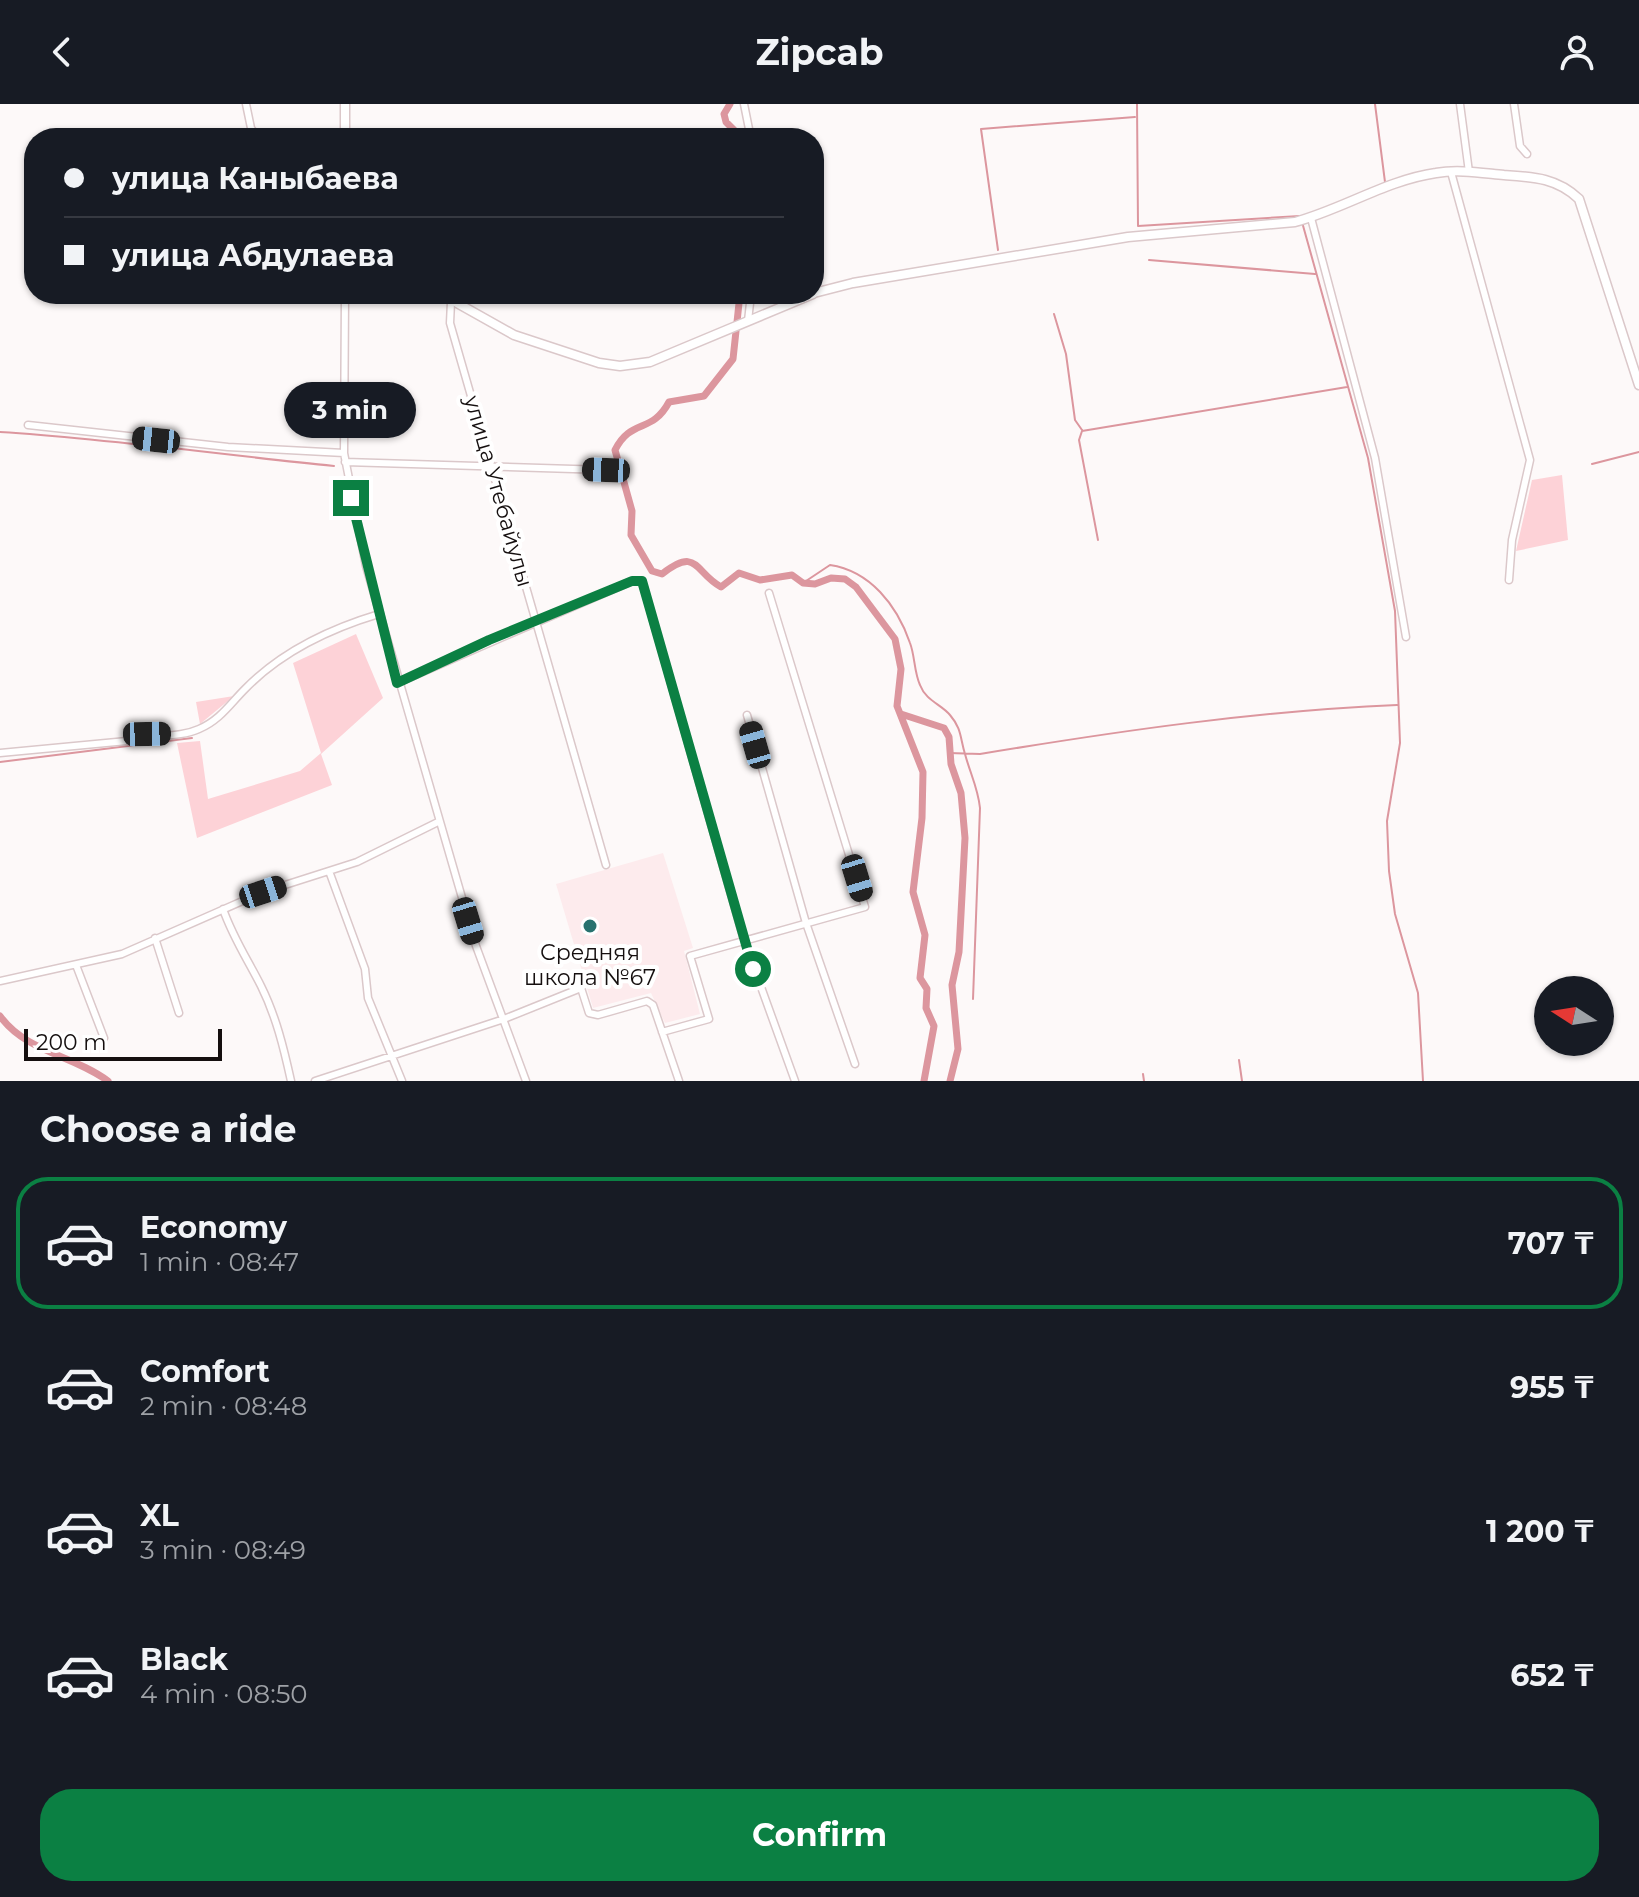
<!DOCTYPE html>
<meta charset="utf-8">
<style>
body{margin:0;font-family:Montserrat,sans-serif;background:#242831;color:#f1f3f6;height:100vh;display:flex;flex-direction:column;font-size:30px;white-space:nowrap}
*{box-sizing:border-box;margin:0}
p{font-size:26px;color:#9ea1a6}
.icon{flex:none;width:44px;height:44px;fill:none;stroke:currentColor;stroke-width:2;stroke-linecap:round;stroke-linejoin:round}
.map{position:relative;height:977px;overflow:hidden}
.side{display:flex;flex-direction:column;background:#171b24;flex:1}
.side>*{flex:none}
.hud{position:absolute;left:24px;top:24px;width:800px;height:176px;border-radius:32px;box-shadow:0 2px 6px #0004;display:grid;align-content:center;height:176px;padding:0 40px;background:#171b24}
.needle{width:52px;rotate:282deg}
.fabs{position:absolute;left:1534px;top:872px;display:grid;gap:16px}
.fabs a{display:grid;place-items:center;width:80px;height:80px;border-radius:50%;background:#171b24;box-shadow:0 2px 6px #0004;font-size:40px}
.scale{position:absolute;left:24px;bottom:20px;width:198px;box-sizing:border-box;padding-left:8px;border:4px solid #150f0f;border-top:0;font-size:22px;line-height:28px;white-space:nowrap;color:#150f0f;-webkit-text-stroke:6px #fff;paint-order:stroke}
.end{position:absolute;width:36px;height:36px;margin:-18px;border:10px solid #0b8043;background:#fff;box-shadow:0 0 0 4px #fff}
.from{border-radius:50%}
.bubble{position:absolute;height:56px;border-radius:28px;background:#171b24;box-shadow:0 2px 6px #0004;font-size:26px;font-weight:700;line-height:56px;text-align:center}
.car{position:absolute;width:24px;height:48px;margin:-24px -12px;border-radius:10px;box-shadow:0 0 6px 2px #0007;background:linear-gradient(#222 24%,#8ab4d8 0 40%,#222 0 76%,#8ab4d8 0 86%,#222 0)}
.hud b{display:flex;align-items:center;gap:28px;height:76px;font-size:30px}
.hud b+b{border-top:2px solid #363941}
.hud i{width:20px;height:20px;background:#f1f3f6}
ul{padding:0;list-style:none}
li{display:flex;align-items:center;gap:24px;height:132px;margin:0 16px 12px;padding:0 24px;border:4px solid transparent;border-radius:32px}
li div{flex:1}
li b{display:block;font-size:30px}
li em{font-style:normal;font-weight:700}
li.selected{border-color:#0b8043}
li>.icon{width:72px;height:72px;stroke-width:1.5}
h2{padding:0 40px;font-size:36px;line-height:96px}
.primary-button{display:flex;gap:16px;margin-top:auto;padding:16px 40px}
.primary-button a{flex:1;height:92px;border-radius:32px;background:#0b8043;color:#fff;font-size:32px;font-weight:700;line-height:92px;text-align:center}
header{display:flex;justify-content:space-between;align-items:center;height:104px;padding:0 40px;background:#171b24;font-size:36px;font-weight:700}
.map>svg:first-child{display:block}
.built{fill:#fdebed}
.green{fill:#fdd2d7}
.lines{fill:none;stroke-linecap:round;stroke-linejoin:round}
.stream{stroke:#dc969e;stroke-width:2}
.canal{stroke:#dc969e;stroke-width:7}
.street-casing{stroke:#dbc8ca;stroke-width:9}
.secondary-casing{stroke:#dbc8ca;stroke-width:11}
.street{stroke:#fff;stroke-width:6}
.secondary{stroke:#fff;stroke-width:8}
.route{stroke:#0b8043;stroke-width:10}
.poi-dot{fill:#28726f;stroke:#fff;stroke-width:3}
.labels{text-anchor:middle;stroke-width:8;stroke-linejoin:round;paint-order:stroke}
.street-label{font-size:22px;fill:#150f0f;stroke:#fff}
.poi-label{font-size:22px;fill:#150f0f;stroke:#fff}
</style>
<header><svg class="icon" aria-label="back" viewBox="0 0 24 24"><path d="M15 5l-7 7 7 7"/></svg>Zipcab<svg class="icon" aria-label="person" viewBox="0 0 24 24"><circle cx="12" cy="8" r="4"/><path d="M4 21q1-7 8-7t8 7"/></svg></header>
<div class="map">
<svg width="1639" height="977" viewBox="0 0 1639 977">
<rect width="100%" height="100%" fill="#fdf9f9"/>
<!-- built -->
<path class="built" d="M663,749l30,95 -9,3 16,63 -35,9 -14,-30 -58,15 -37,-124z"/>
<!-- green -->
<path class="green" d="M1562,371l6,65 -52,11 16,-71z
M356,530l27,64 -62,56 11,31 -135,53 -20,-95 23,-2 8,58 92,-28 21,-18 -28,-90z
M234,592l-34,28 -4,-22z"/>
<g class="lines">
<!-- stream -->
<path class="stream" d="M1137,0l1,122 162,-10
M1375,0l10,78
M1302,118l66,236 27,153 5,132 -13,78 2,50 6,43 23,79 5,88
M998,146l-17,-121 154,-12
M1149,156l166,14
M1054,210l12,40 9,66 7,10
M0,328c112,7 223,23 334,34
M1592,360l47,-12
M1098,436l-19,-100 3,-9 265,-44
M803,479l27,-18c40,6 67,40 80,78 5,13 4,29 10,42 6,16 21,19 30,30 12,14 10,23 15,39 5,19 13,34 15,54l-7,191
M949,649l31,1c139,-23 276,-43 417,-49
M0,658l192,-24
M1239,956l3,21
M1143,970l1,7"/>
<!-- canal -->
<path class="canal" d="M730,0l-6,10 2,8 16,16
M740,190l-7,65 -29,37 -35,6c-17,32 -38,16 -54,48l17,61 -1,24 21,36 10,3c36,-28 32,-2 59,13l18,-14 21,7 32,-5 11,8 12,1 16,-6 14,1 11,8 39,52 6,30 -4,37 26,66 -1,46 -9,74 12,43 -5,43 7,11 -1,19 8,18 -10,55
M901,610l43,14 5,9 2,27 10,29 4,45 -6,114 -7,33 6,64 -8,32
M0,912c26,36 73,39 108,65"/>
<!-- street casing -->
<g class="street-casing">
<path id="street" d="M246,0l5,24 7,10
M744,0l5,25 6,9
M1460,0l9,68
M1514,0l6,42 7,8
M1451,68l79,288 -18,80 -3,40
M1311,114l64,240 31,179
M345,190l-1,159 22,113 110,380 50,135
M451,198l-1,21 156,542
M748,217l3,-27
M28,321l200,22 116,6
M345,358l261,8
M397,579l235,-102h10l102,359 51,141
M747,611l59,208 49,141
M0,649l127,-12c23,-8 50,-2 72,-12 21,-9 31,-25 46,-40 37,-38 84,-60 134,-75
M329,767l36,98 3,29 34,83
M223,805c10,29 25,51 38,77 15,30 23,63 30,95
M155,834l24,75
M76,861l28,73
M0,877l122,-27 141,-62 94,-30 81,-40
M662,928l47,-13 -19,-63 175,-49 -96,-314
M315,977l189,-62 77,-31 8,25 9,2 49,-14 6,4 26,76"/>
</g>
<!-- secondary casing -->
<g class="secondary-casing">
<path id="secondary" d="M345,34v-34
M814,189l39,-10 275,-46 167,-15c48,-13 92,-42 141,-49 22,-4 46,0 68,2 30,2 53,3 75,24l60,186
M441,190l73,41 85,28 21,3 30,-4 163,-68"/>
</g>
<!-- street -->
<use href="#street" class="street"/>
<!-- secondary -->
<use href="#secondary" class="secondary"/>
</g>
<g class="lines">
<!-- route -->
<path class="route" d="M351,394l46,185 92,-43 143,-59h10l111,388"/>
</g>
<!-- markers -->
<circle class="poi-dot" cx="590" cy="822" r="8"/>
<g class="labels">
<!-- street labels -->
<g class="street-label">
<text transform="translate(499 387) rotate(74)" y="8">улица Утебайулы</text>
</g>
<!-- poi labels -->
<g class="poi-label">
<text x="590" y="856">Средняя<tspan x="590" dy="25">школа №67</tspan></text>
</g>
</g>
</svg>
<div class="fabs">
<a><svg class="needle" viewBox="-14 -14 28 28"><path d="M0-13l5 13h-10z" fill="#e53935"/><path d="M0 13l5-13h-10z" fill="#9ea1a6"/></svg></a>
</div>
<div class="scale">200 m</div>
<i class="end from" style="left:753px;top:865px"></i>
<i class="end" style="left:351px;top:394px"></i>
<div class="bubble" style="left:284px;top:278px;width:132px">3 min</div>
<i class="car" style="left:156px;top:336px;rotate:276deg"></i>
<i class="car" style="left:606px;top:366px;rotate:272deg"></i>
<i class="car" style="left:147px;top:630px;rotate:89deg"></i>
<i class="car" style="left:755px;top:641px;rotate:344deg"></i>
<i class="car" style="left:857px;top:774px;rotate:163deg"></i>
<i class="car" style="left:263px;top:788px;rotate:72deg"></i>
<i class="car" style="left:468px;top:817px;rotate:163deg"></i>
<div class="hud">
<b><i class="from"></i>улица Каныбаева</b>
<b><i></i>улица Абдулаева</b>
</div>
</div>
<section class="side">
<h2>Choose a ride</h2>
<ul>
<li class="selected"><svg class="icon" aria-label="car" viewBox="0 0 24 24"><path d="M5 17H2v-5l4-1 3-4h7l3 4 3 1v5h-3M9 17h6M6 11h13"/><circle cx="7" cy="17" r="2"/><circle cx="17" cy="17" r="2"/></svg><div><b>Economy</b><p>1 min · 08:47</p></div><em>707 ₸</em></li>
<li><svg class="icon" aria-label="car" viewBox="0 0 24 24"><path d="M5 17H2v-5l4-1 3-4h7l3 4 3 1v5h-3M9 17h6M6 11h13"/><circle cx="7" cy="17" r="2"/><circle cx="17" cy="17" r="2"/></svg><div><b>Comfort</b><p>2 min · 08:48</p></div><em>955 ₸</em></li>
<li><svg class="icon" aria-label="car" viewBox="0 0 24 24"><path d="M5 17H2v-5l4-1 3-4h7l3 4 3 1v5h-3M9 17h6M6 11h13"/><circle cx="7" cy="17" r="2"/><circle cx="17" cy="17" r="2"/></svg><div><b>XL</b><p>3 min · 08:49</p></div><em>1 200 ₸</em></li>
<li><svg class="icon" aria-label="car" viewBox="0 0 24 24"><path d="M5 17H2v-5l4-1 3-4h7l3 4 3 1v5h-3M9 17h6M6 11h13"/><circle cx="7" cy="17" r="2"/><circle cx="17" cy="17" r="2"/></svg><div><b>Black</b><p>4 min · 08:50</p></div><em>652 ₸</em></li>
</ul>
<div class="primary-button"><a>Confirm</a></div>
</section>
